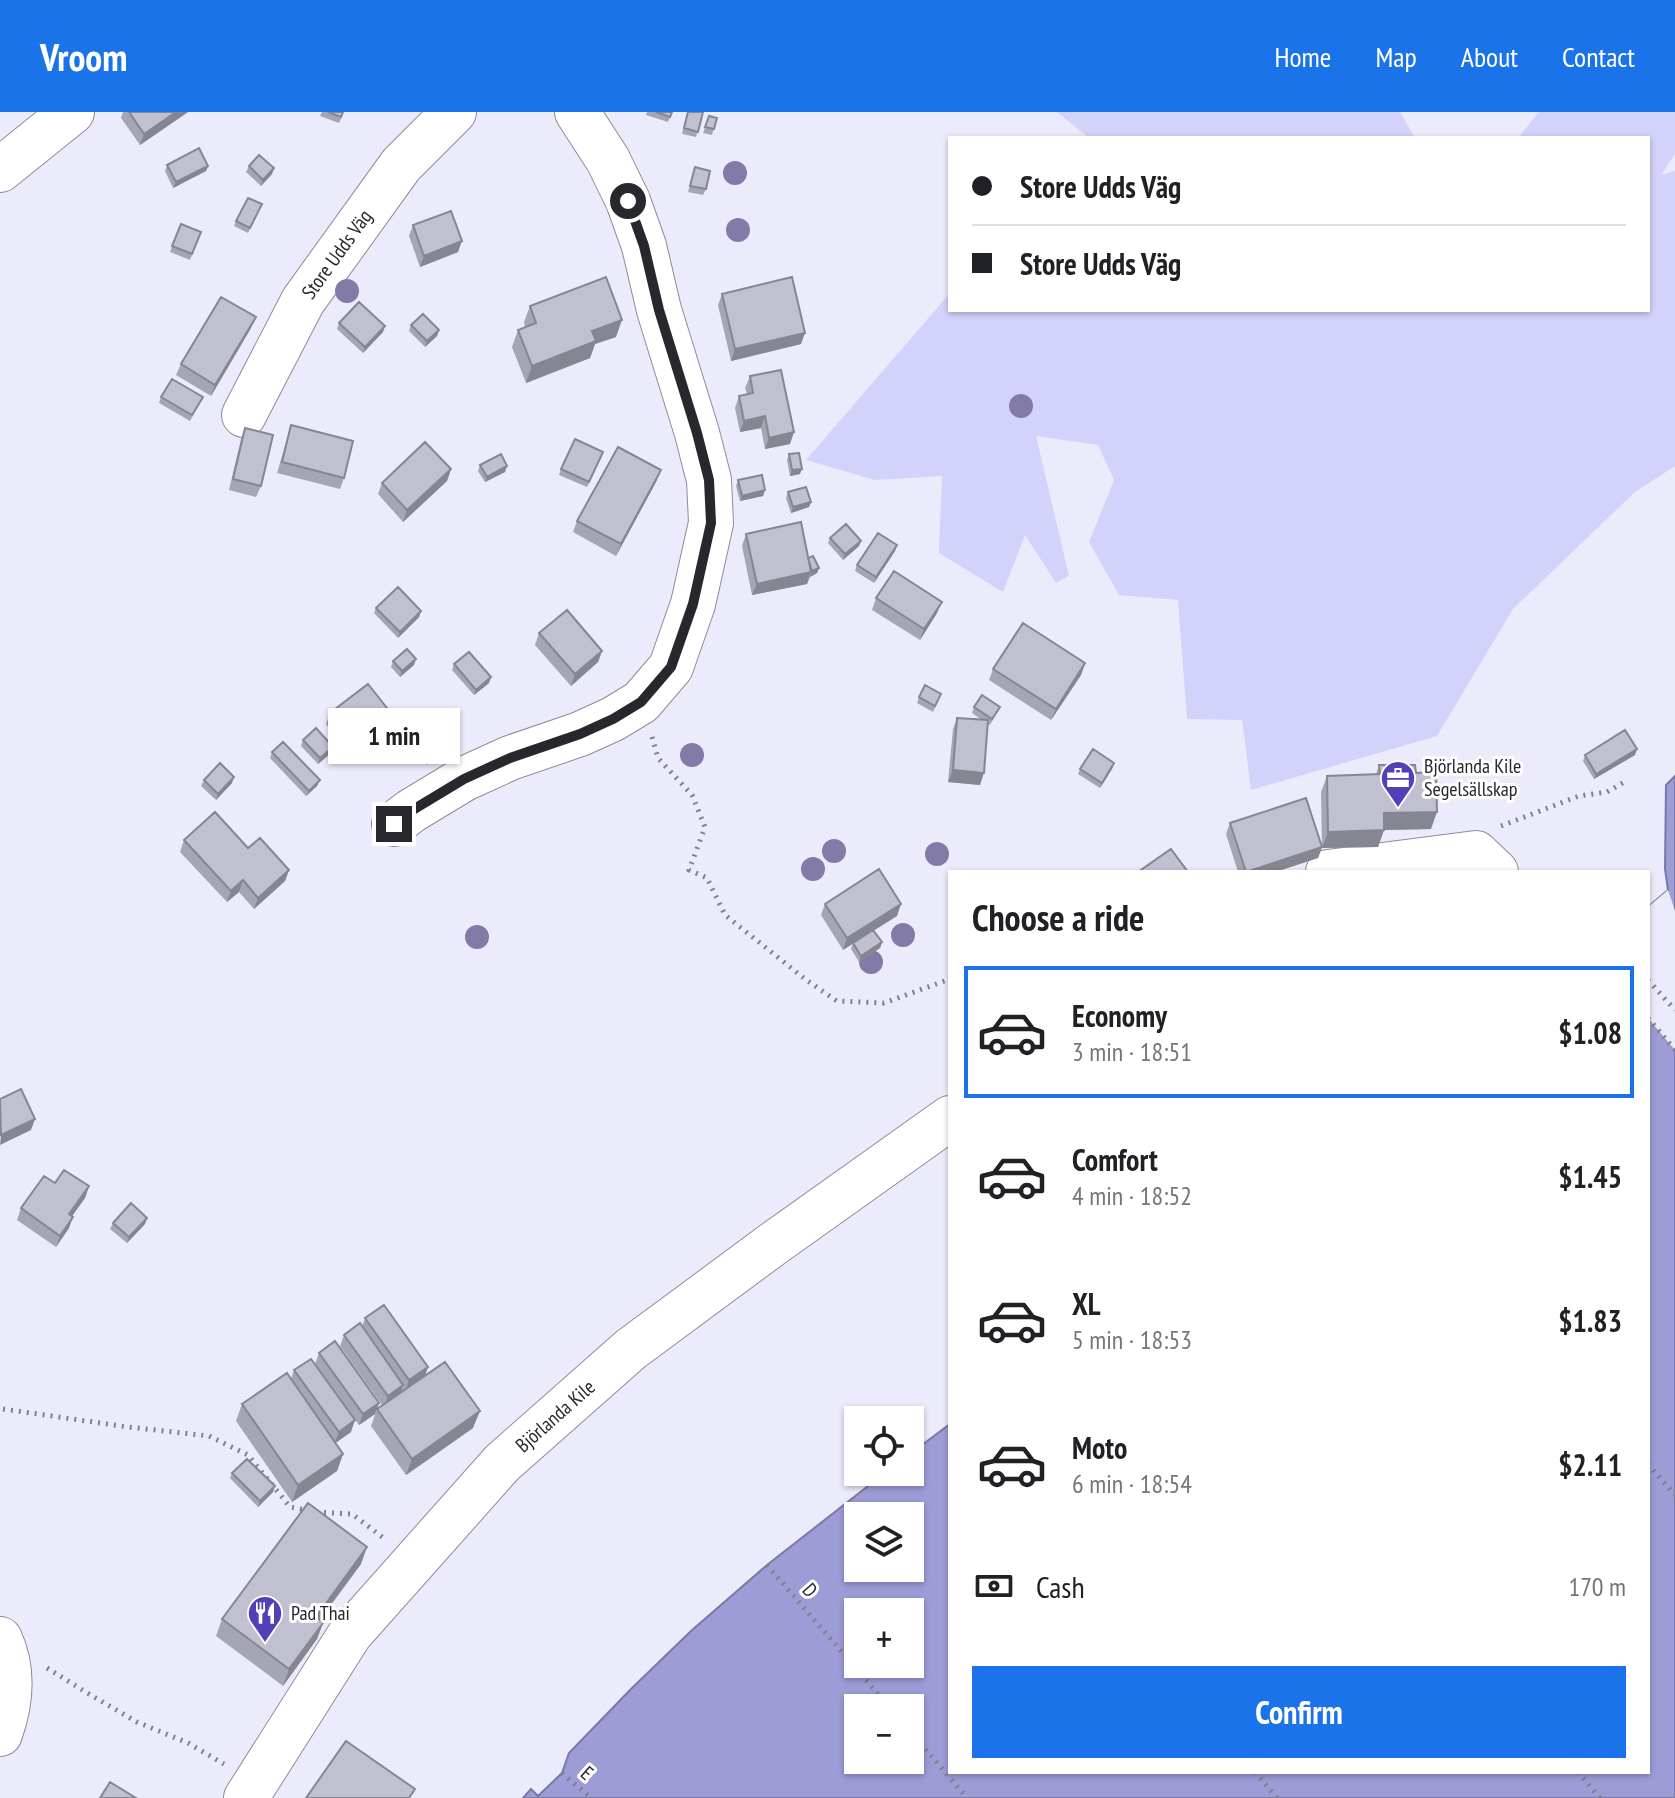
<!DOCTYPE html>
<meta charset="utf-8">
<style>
body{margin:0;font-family:"PT Sans Narrow",sans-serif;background:#f2f2f2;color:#202124;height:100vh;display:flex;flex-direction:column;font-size:30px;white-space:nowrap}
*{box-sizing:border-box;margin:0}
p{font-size:26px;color:#757577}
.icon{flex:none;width:44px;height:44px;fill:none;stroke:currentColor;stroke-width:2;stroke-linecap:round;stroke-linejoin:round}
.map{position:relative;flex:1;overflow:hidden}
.drawer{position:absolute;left:948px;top:758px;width:702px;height:904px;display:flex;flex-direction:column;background:#fff;border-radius:0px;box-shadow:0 2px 6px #0004}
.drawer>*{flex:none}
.banner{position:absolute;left:948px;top:24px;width:702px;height:176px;border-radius:0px;box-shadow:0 2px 6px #0004;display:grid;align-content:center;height:176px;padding:0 24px;background:#fff}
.tools{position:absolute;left:844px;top:1294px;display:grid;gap:16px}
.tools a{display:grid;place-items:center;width:80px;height:80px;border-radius:0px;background:#fff;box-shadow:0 2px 6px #0004;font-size:40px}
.end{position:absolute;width:36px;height:36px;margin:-18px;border:10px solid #27272d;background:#fff;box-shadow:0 0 0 4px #fff}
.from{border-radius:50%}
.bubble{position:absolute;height:56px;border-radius:0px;background:#fff;box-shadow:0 2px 6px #0004;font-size:26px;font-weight:700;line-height:56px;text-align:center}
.banner b{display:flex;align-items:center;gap:28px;height:76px;font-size:30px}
.banner b+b{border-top:2px solid #e0e0e0}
.banner i{width:20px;height:20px;background:#202124}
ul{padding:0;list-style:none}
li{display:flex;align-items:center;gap:24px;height:132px;margin:0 16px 12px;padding:0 8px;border:4px solid transparent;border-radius:0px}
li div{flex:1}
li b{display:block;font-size:30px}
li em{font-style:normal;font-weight:700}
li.current{border-color:#1a73e8}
li>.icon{width:72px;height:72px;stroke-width:1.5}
h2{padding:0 24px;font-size:36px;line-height:96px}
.pay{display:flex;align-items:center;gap:20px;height:88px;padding:0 24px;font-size:30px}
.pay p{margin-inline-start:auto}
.action{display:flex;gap:16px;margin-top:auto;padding:16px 24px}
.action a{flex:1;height:92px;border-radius:0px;background:#1a73e8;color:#fff;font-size:32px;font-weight:700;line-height:92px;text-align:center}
header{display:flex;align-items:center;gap:48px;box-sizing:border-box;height:112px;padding:0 40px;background:#1a73e8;color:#fff}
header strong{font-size:38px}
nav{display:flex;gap:44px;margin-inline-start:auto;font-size:28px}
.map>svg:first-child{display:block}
.green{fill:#d3d2fb}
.water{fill:#9e9cd7;stroke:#7a79a4;stroke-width:2;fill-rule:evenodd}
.pier{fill:#ebebfb}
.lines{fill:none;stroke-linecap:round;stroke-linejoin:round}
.minor-casing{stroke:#8c8c9b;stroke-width:46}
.path{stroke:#81818b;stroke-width:5;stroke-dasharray:2 6;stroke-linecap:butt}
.minor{stroke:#fff;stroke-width:44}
.tree{fill:#827ba8}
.wall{fill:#a5a5b3}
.shaded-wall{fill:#868692}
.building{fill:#c0c0d0;stroke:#868692;stroke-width:2}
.route{stroke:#27272d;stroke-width:10}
.labels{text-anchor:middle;stroke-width:6;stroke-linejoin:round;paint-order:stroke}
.street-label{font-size:20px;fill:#27272d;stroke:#fff}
.poi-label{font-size:20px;fill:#27272d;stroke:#fff;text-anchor:start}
</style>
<header>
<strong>Vroom</strong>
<nav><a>Home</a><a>Map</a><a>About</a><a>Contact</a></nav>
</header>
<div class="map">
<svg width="1675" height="1686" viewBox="0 0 1675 1686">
<rect width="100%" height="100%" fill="#ebebfb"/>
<!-- green -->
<path class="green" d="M1057,0h343l15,26h-326z
M1539,0h136v42l-14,21 14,-4v295l-40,26 -122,117 -76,127 -186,54 -9,-70 -55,-1 -9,-119 -59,-5 -30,-53 25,-62 -16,-35 -62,-9 33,140 -13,7 -31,-48 -22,57 -64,-39 3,-77 -67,4 -69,-20 144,-167v17h698v-172h-130z"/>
<!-- water -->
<path class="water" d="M1675,664v1022h-1152l8,-9 7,7 24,-23 7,-20 61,-63 61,-59 76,-66 119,-93h24v-18l40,-30v348h698v-865l20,-17 -3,-21 1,-84zM858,1404h52v52h-52zM858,1500h52v52h-52zM858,1596h52v52h-52z"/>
<!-- pier -->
<path class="pier" d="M1668,778l7,21v139l-27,-32v-111z"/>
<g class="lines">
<!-- minor casing -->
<g class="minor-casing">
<g id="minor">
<path d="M0,58l72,-58"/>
<path id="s1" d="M244,303l59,-114 98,-136 53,-53"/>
<path d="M394,712l17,-13 53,-32 46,-21 70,-24 33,-15 28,-17 30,-35 22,-63 18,-81 -2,-43 -12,-47 -38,-123 -15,-64 -16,-45 -20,-41 -31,-48"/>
<path d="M1328,760l148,-19 20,19"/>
<path d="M0,1527c14,30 11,64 0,95"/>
<path id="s2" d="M246,1686l104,-164 152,-171 129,-114 142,-105 177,-126"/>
</g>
</g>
<!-- path -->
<path class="path" d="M652,625l6,21 34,37 13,32 -16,43 18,8 18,37 80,64 32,22 47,2 66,-24
M1501,714l78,-30 28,-4 19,-11
M1648,868l27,30
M1648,906l27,32
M3,1297l125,18 81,9 39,19 42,52 16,3
M1648,1352l27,31
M316,1400l36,2 33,25
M767,1453l123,143
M47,1556l47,29 43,25 51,21 36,21
M910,1619l57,67
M1255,1660l22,26
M1578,1660l22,26
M562,1661l29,25"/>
<!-- minor -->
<use href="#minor" class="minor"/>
</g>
<!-- trees -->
<g class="tree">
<circle cx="735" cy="61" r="12"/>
<circle cx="738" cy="118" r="12"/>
<circle cx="347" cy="179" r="12"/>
<circle cx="1021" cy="294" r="12"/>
<circle cx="692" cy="643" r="12"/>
<circle cx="834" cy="739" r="12"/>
<circle cx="937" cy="742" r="12"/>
<circle cx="813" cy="757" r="12"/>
<circle cx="903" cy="823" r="12"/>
<circle cx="477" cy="825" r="12"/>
<circle cx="871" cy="850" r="12"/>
</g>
<!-- wall -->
<path class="wall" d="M123,0h65l-48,33 -19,-27z
M322,0h22l-5,11 -19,-7z
M647,0h25l-4,10 -22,-7z
M687,0h16l-7,25 -14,-3z
M709,4l8,2 -5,17 -9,-2z
M167,53l41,1 -2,5 -33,17 -8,-17z
M249,54l25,2 -2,6 -11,12 -15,-14z
M695,55l11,22 -3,6 -15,-3z
M262,92l-14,29 -14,-7 2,-5z
M181,112l20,8 -11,28 -20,-8z
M413,113l45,27 -38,15 -11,-31z
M722,182l79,50 -70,17 -13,-56z
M530,194l86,31 -21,7 -5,14 -64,25 -14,-36 6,-17 7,-3 -1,-5z
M339,211l44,9 -20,21 -26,-24z
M411,213l28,5 -2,6 -12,11 -16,-16z
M251,216l-40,68 -35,-21 5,-11z
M750,264l40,68 -25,5 -4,-21 -21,4 -5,-24 4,-12 8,-2 -2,-6z
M161,285l39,6 -10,18 -31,-18z
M291,313l53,53 -4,11 -63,-16z
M245,316l16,58 -5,11 -27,-7 12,-51z
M789,342l11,20 -10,2 -3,-16z
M601,346l-14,29 -28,-12 2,-6z
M480,353l27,1 -2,6 -20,10 -7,-11z
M451,357l-4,12 -44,41 -25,-28 4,-11z
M661,358l-5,12 -40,74 -43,-24 4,-11z
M738,368l27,10 -2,6 -23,5 -4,-15z
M788,380l23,10 -2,5 -18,6 -5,-15z
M746,422l62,24 11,10 -2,5 -7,4 -3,7 -55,11 -10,-49z
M830,426l31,3 -2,5 -16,14 -15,-17z
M897,433l-2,6 -21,32 -19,-12 2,-6z
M876,486l61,15 -17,27 -48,-30z
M376,496l45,3 -2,6 -21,21 -24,-25z
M539,521l63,18 -4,11 -27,24 -36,-41z
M393,549l21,4 -14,12 -9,-10z
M1085,551l-4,12 -30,45 -62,-40 4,-11z
M454,552l35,19 -15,12 -22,-25z
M941,582l-8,18 -16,-9 2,-6z
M974,595h26l-10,18 -2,-1 -8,61 -32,-3 5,-53 4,-11 25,2 -10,-7z
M387,596l-4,12 -38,29 -19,-25 4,-11z
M406,622l40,8 -2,6 -17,17 -23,-25z
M303,628l28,13 -13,11 -17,-18z
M272,640l48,28 -3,6 -11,10 -36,-38z
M1585,643h50l-41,24 -11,-18z
M1114,651l-2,6 -12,19 -22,-14 2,-5z
M1379,653l37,8 15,56 -47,1 -6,17 -56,1 -1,-56 6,-16 49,-2z
M204,668l28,3 -16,17 -15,-14z
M1230,711l92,24 -4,11 -43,14h-37l-12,-38z
M184,728l64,8 41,22 -4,11 -31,28 -15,-17 -12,10 -47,-50z
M825,792l72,12 -23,14 8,12 -2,6 -21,14 -8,-13 2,-6 -10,7 -22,-35z
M55,1071l34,3 -4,12 -13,18 -3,12 -13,19 -39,-27 4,-12z
M147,1106l-2,6 -18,19 -17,-14 3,-6z
M365,1206l63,49 -3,9 48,52 -67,47 -35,-49 6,-17 5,-4 -42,-59 4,-11 18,-8z
M319,1241l60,50 -4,11 -16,11 -44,-61z
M294,1258l57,62 -16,11 8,11 -6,17 -45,31 -56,-81 6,-17 49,-25z
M232,1361l43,13 -2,6 -15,15 -28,-29z
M361,1452l-41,56 3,3 -6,16 -34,47 -67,-50 6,-17z"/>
<!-- shaded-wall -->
<path class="shaded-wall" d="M176,0h12l-48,33 4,-11z
M208,54l-2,5 -33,17 3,-6z
M274,56l-2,6 -11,12 2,-6z
M462,129l-4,11 -38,15 4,-11z
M256,205l-5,11 -40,68 4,-11z
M622,208l-6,17 -21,7 -5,14 -64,25 6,-17 60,-35z
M385,214l-2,6 -20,21 2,-6z
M439,218l-2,6 -12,11 2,-6z
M805,221l-4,11 -70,17 4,-12z
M765,304l-4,12 -21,4 4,-11z
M794,320l-4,12 -25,5 4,-11z
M507,354l-2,6 -20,10 2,-5z
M451,357l-4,12 -44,41 4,-12z
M802,357l-2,5 -10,2 2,-6z
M661,358l-5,12 -40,74 5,-12z
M765,378l-2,6 -23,5 2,-5z
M811,390l-2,5 -18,6 2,-6z
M861,429l-2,5 -16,14 2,-6z
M897,433l-2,6 -21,32 2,-6z
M819,456l-2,5 -7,4 2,-6z
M811,460l-4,12 -55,11 5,-11z
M942,490l-5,11 -17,27 4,-11z
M421,499l-2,6 -21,21 2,-6z
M602,539l-4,11 -27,24 4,-12z
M416,547l-2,6 -14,12 2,-6z
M1085,551l-4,12 -30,45 5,-11z
M491,565l-2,6 -15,12 2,-5z
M387,596l-4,12 -38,29 4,-12z
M446,630l-2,6 -17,17 2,-6z
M333,635l-2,6 -13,11 2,-6z
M1637,637l-2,6 -41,24 2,-5z
M1114,651l-2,6 -12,19 2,-5z
M953,658l31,3 -4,12 -32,-3z
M234,665l-2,6 -16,17 2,-6z
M320,668l-3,6 -11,10 3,-5z
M1437,700l-6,17 -47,1 -6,17 -56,1 6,-16 56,-19z
M1322,735l-4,11 -43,14h-29z
M289,758l-4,11 -31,28 4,-11z
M243,768l-4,12 -12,10 4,-11z
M901,792l-4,12 -54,34 4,-12z
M882,830l-2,6 -21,14 2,-6z
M35,1007l-4,11 -31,15 1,-10z
M89,1074l-4,12 -20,28 4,-12z
M73,1105l-4,11 -13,19 4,-11z
M147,1106l-2,6 -18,19 2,-6z
M428,1255l-4,11 -19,14 4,-12z
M403,1273l-4,11 -15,11 4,-11z
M379,1291l-4,11 -16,11 4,-11z
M480,1299l-7,17 -67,47 6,-16z
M355,1308l-4,12 -17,12 5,-12z
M343,1342l-6,17 -45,31 6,-17z
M275,1374l-2,6 -15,15 2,-6z
M367,1435l-6,17 -52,70 7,-17z
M323,1511l-6,16 -34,47 6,-17z"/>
<!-- building -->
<path class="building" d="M129,0h47l-32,22z
M328,0h15l-2,5z
M656,0h16l-2,5z
M688,0h15l-5,20 -14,-4z
M709,4l8,2 -3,11 -9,-2z
M199,36l9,18 -32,16 -9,-17z
M259,43l15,13 -11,12 -14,-14z
M695,55l15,4 -4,18 -16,-3z
M248,86l14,6 -12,24 -14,-7z
M451,99l11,30 -38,15 -11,-31z
M181,112l20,8 -9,22 -20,-8z
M606,165l16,43 -30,11 4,10 -64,25 -14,-36 18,-7 -6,-17z
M792,165l13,56 -70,16 -13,-55z
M221,185l35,20 -41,68 -34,-21z
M359,190l26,24 -20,21 -26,-24z
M423,202l16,16 -12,11 -16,-16z
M781,258l13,62 -25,6 -4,-22 -21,5 -5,-25 14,-3 -3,-17z
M172,267l31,18 -11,18 -31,-18z
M291,313l62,16 -9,37 -62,-16z
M245,316l28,7 -12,51 -28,-7z
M575,327l28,13 -14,30 -28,-13z
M425,330l26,27 -44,41 -25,-27z
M618,335l43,23 -40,74 -44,-23z
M799,341l3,16 -10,1 -3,-16z
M501,342l6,12 -20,11 -7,-12z
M762,363l3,15 -23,6 -4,-16z
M806,375l5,15 -18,5 -5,-15z
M801,410l10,50 -54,12 -11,-50z
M846,412l15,17 -16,13 -15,-16z
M878,421l19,12 -21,32 -19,-12z
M813,444l6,12 -7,3 -4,-13z
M894,459l48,31 -18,27 -48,-31z
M398,475l23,24 -21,21 -24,-24z
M567,498l35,41 -27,23 -36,-41z
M1023,511l62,40 -29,46 -63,-40z
M407,537l9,10 -14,12 -9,-10z
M469,540l22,25 -15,13 -22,-26z
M368,572l19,24 -38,29 -19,-24z
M925,573l16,9 -6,12 -16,-9z
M982,583l18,12 -8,12 -18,-12z
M424,606l22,24 -17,17 -23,-25z
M957,606l31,2 -4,53 -31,-3z
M316,616l17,19 -13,11 -17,-18z
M1625,618l12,19 -41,25 -11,-19z
M283,630l37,38 -11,11 -37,-39z
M1093,637l21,14 -12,20 -22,-14z
M220,651l14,14 -16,17 -14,-14z
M1379,653h36l1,8 20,-1 1,40 -53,1v17l-56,2 -1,-56 53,-2z
M1306,686l16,49 -76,25 -16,-49z
M215,700l33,36 12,-10 29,32 -31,28 -15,-18 -12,11 -47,-51z
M1171,737l17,23h-50z
M879,757l22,35 -54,34 -22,-34z
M873,818l9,12 -21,14 -8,-13z
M21,977l14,30 -34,16 -1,-36z
M64,1058l25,16 -20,28 4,3 -13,19 -39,-28 23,-32 11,7z
M131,1091l16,15 -18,19 -16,-14z
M384,1193l44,62 -19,13 -44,-62z
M360,1211l43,62 -15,11 -44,-61z
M335,1229l44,62 -16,11 -44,-61z
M311,1247l44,61 -16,12 -45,-62z
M445,1250l35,49 -68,48 -35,-50z
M287,1261l56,81 -45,31 -56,-81z
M247,1347l28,27 -15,15 -28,-28z
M308,1391l59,44 -51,70 7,6 -34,46 -67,-50z
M346,1629l69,48 -6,9h-103z
M110,1670l26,16h-36z"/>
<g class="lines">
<!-- route -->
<path class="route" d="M394,712l17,-13 53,-32 46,-21 70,-24 33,-15 28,-17 30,-35 22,-63 18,-81 -2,-43 -12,-47 -38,-123 -15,-64 -16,-45"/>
</g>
<!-- icons -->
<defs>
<g id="office-pin" transform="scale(1.8)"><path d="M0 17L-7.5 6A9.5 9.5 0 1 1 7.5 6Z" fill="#553fb7" stroke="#fff"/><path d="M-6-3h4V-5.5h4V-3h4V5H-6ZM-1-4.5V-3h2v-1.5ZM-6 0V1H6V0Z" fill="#fff"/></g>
<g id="restaurant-pin" transform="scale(1.8)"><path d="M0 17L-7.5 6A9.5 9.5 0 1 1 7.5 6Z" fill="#553fb7" stroke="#fff"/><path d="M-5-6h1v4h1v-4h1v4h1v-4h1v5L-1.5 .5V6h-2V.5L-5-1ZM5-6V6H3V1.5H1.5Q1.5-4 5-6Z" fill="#fff"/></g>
</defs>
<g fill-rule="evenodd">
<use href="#office-pin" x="1398" y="666"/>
<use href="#restaurant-pin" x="265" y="1501"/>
</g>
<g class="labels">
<!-- street labels -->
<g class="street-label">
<text dy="7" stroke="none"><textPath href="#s1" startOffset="186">Store Udds Väg</textPath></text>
<text dy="7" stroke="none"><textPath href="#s2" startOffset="494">Björlanda Kile</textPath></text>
<text transform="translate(810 1478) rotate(49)" y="7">D</text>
<text transform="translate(587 1661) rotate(41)" y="7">E</text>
</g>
<!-- poi labels -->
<g class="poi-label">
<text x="1424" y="661">Björlanda Kile<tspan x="1424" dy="23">Segelsällskap</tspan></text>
<text x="291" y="1508">Pad Thai</text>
</g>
</g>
</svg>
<div class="tools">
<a><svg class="icon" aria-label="locate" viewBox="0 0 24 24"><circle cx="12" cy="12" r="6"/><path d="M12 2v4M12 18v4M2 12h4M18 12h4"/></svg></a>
<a><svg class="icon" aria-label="layers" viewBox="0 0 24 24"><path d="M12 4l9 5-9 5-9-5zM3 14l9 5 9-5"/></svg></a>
<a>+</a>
<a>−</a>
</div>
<i class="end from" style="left:628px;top:89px"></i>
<i class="end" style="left:394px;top:712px"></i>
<div class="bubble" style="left:328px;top:596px;width:132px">1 min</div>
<div class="banner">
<b><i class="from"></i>Store Udds Väg</b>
<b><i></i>Store Udds Väg</b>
</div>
<section class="drawer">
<h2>Choose a ride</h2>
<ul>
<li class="current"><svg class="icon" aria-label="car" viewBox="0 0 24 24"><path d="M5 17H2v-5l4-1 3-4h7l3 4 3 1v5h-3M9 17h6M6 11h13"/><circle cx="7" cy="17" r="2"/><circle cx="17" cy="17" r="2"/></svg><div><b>Economy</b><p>3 min · 18:51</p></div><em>$1.08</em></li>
<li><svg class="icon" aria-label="car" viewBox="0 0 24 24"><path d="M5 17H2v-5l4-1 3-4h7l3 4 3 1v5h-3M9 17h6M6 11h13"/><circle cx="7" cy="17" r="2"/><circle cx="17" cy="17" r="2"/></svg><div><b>Comfort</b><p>4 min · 18:52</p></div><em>$1.45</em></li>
<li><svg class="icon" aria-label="car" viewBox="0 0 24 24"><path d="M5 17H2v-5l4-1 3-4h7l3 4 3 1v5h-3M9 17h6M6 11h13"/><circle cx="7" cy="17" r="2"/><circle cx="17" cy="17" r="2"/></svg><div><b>XL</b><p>5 min · 18:53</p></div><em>$1.83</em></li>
<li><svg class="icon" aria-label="car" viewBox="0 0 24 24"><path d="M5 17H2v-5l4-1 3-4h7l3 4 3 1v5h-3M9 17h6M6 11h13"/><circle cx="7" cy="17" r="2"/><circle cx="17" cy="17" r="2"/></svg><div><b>Moto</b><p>6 min · 18:54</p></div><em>$2.11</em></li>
</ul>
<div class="pay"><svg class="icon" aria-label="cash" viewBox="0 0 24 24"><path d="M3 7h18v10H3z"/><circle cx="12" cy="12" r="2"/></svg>Cash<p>170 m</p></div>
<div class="action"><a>Confirm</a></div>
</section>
</div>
